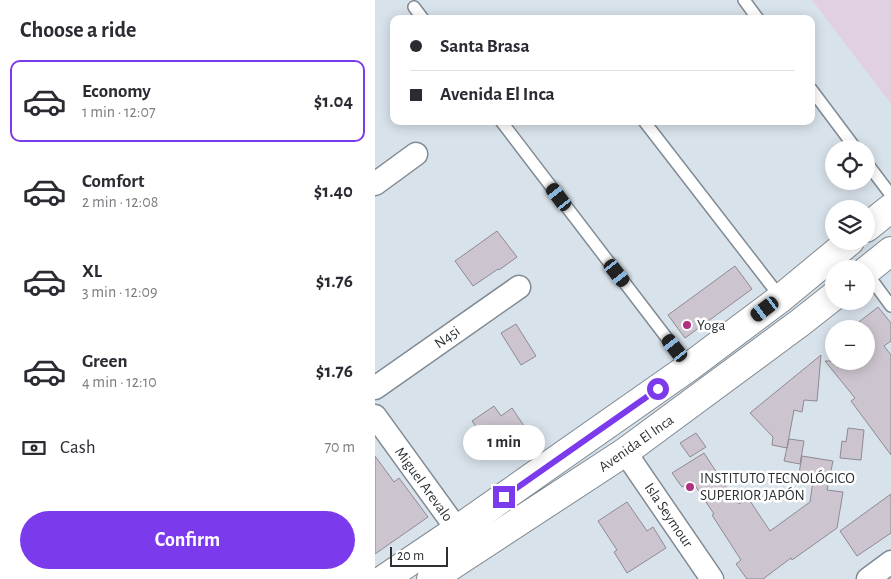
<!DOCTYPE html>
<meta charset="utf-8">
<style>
body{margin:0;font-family:"Alegreya Sans",sans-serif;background:#f7f7f7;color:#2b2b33;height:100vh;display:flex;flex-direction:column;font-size:19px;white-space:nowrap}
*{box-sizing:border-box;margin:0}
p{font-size:16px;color:#7c7c81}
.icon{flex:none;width:28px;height:28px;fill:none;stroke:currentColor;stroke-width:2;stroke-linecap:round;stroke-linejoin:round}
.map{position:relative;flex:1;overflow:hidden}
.sheet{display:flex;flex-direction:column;background:#fff;width:375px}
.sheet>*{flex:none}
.hud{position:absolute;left:15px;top:15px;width:425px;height:110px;border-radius:10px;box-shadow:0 2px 12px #0003;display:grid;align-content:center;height:110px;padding:0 20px;background:#fff}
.tools{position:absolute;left:450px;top:140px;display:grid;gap:10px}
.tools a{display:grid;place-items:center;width:50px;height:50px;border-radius:50%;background:#fff;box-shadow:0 2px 12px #0003;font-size:25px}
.scale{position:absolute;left:15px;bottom:12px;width:58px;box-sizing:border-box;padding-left:5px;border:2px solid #2d3134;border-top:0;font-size:14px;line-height:18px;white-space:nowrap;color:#2d3134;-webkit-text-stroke:4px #fff;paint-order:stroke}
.end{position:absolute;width:22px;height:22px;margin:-11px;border:6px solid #7c3aed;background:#fff;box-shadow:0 0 0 2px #fff}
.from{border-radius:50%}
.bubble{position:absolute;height:35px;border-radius:18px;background:#fff;box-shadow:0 2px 12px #0003;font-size:16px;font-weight:600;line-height:35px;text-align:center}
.car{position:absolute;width:15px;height:30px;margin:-15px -8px;border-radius:6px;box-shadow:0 0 4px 1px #0007;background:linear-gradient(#222 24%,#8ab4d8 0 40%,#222 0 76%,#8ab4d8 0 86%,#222 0)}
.hud b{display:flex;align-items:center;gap:18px;height:48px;font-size:19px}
.hud b+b{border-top:1px solid #e1e1e2}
.hud i{width:12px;height:12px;background:#2b2b33}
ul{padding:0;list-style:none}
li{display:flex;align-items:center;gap:15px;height:82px;margin:0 10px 8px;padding:0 10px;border:2px solid transparent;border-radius:10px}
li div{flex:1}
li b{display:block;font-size:19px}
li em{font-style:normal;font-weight:600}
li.active{border-color:#7c3aed}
li>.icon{width:45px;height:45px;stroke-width:1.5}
h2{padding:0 20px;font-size:22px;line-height:60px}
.pay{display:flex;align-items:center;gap:12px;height:55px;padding:0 20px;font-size:19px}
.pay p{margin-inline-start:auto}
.button{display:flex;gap:10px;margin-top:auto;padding:10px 20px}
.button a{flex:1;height:58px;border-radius:30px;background:#7c3aed;color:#fff;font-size:20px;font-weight:600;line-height:58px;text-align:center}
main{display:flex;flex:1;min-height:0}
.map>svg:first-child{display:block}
.education{fill:#e0d0e2}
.building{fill:#ccc5cf;stroke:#8f8992}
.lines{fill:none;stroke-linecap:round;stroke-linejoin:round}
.lane-casing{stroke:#818a92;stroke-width:14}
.street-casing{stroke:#818a92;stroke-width:25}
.secondary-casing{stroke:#818a92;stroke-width:30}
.lane{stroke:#fff;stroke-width:11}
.street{stroke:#fff;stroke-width:22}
.secondary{stroke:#fff;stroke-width:28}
.route{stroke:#7c3aed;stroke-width:6}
.poi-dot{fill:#af307e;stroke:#fff;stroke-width:2}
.labels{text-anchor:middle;stroke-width:5;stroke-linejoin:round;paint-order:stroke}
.poi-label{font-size:15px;fill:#2d3134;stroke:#fff;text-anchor:start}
.street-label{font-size:15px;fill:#2d3134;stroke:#fff}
</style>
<main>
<section class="sheet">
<h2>Choose a ride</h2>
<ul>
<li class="active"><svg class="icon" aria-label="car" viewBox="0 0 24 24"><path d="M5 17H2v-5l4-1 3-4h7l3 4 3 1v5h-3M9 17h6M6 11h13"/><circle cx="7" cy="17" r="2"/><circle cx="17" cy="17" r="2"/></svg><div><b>Economy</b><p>1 min · 12:07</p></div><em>$1.04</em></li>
<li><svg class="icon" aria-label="car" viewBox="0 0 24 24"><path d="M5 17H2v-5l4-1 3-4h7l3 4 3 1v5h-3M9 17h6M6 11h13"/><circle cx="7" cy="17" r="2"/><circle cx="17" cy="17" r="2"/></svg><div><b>Comfort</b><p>2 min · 12:08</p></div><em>$1.40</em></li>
<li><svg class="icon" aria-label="car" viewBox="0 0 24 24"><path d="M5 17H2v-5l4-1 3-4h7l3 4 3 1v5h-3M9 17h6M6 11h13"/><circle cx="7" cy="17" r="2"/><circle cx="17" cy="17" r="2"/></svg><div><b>XL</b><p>3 min · 12:09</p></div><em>$1.76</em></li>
<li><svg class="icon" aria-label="car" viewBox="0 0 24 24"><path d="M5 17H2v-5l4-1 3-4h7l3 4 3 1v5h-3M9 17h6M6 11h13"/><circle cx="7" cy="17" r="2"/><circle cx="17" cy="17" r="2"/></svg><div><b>Green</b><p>4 min · 12:10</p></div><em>$1.76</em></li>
</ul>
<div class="pay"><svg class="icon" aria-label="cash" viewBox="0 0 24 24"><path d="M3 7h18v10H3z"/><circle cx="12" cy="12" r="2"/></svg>Cash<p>70 m</p></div>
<div class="button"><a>Confirm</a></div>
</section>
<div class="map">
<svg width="516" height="579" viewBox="0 0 516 579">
<rect width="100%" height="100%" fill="#d8e2ea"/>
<!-- education -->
<path class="education" d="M437,0h79v104z"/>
<!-- building -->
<path class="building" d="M122,231l20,26 -18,13 -1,-1 -25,17 -18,-25z
M360,266l17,23 -67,49 -17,-23z
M503,307l13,16v18l-7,5 7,9v100l-40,-54 4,-3 -30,-37h41v-32h-16z
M141,324l20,32 -15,9 -20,-32z
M446,355l-4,46 -13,-1 -2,12 -8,-2 -7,38 -15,-3 1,-8 -23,-24z
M119,406l7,10 11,-8 18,27 -32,23 -26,-37z
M473,428l16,2 -3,30 -21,-2 2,-17 4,1z
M321,433l10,14 -16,10 -10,-14z
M414,439l15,2 -4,23 -16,-3z
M329,453l30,46 1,-2 4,7 9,-6 22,33 40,-29 3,-21 -15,-2 4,-23 31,5 -6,29 16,2 -6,36 -45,32 -1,-2 -28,21h-16l-11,-15 5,-4 -29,-45 2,-1 -22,-33 -10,6 -10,-14z
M0,456l19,26 5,-4 29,39 -53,37z
M516,494v39l-34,23 -17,-25z
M252,502l20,29 6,-4 13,21 -39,25 -13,-21 3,-2 -19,-29z"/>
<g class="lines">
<!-- lane casing -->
<g class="lane-casing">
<path id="lane" d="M369,0l14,19
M39,7l9,12
M436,89l45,60
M126,121l188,246
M269,121l137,177
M491,162l25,33
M491,272l25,34"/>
</g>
<!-- street casing -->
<g class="street-casing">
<path id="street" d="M0,184l41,-30
M0,388l144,-101
M0,416l92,127
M250,452l87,127
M493,579l23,-17"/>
</g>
<!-- secondary casing -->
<g class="secondary-casing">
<path id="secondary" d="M491,228l25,-20
M491,271l25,-20
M9,579l74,-50 231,-162 92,-69 69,-57
M56,579l194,-127 176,-130 33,-26"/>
</g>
<!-- lane -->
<use href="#lane" class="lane"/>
<!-- street -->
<use href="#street" class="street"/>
<!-- secondary -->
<use href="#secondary" class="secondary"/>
</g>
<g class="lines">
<!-- route -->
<path class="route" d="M129,497l154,-108"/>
</g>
<!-- markers -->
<g class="poi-dot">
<circle cx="312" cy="325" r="5"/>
<circle cx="315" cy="487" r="5"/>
</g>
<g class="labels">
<!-- poi labels -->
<g class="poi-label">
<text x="322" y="330">Yoga</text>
<text x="325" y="483">INSTITUTO TECNOLÓGICO<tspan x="325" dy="17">SUPERIOR JAPÓN</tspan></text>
</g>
<!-- street labels -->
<g class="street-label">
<text transform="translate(72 337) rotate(-35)" y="5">N45i</text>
<text transform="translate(261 443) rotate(-35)" y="5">Avenida El Inca</text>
<text transform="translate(49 484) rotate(54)" y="5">Miguel Arevalo</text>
<text transform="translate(294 515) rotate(56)" y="5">Isla Seymour</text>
</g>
</g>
</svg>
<div class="tools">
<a><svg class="icon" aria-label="locate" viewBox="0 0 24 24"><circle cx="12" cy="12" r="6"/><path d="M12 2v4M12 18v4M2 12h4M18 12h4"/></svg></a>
<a><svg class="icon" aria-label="layers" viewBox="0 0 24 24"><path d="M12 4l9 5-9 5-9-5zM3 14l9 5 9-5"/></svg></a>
<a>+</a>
<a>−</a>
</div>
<div class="scale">20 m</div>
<i class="end from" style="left:283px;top:389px"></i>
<i class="end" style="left:129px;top:497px"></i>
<div class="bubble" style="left:88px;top:425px;width:82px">1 min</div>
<i class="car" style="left:184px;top:197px;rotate:323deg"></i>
<i class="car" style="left:242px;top:273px;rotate:142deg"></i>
<i class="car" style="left:390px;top:309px;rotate:233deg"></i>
<i class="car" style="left:300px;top:348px;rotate:322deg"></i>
<div class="hud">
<b><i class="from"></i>Santa Brasa</b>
<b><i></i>Avenida El Inca</b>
</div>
</div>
</main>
